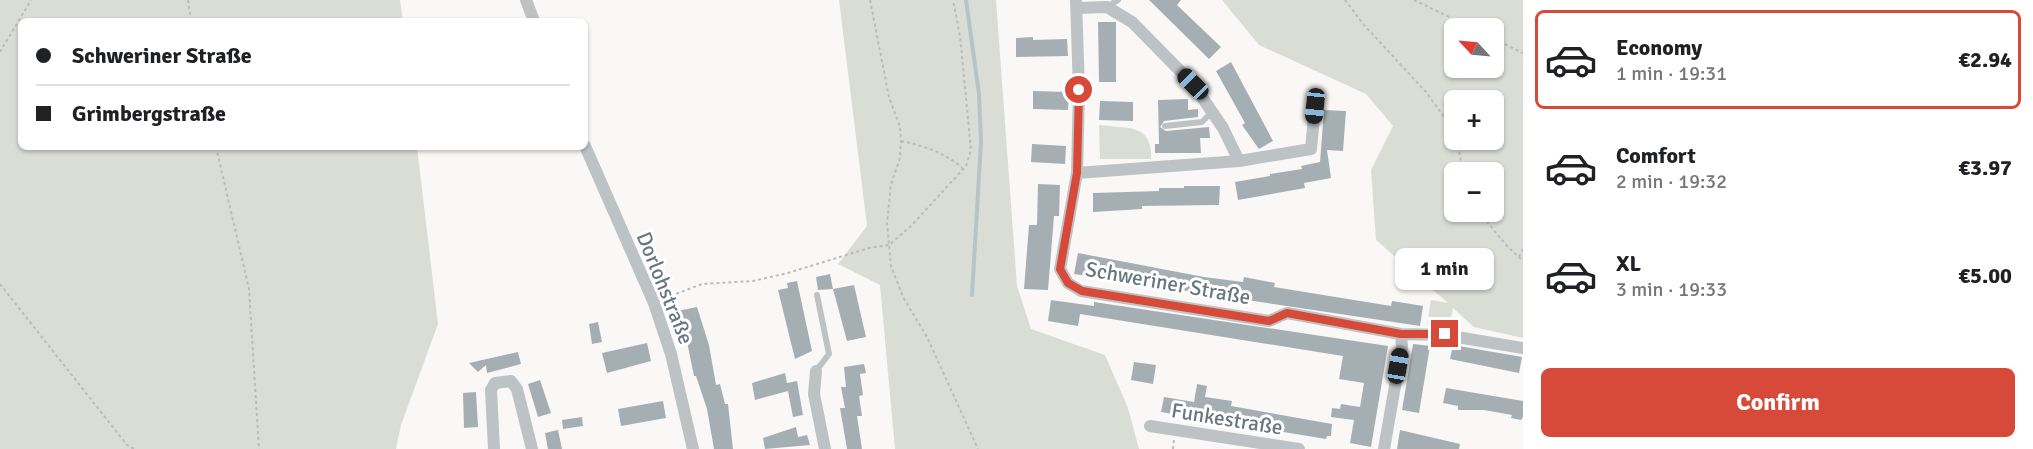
<!DOCTYPE html>
<meta charset="utf-8">
<style>
body{margin:0;font-family:Signika,sans-serif;background:#f2f2f2;color:#202124;height:100vh;display:flex;flex-direction:column;font-size:22px;white-space:nowrap}
*{box-sizing:border-box;margin:0}
p{font-size:20px;color:#757577}
.icon{flex:none;width:33px;height:33px;fill:none;stroke:currentColor;stroke-width:2;stroke-linecap:round;stroke-linejoin:round}
.map{position:relative;flex:1;overflow:hidden}
.side{display:flex;flex-direction:column;background:#fff;width:510px}
.side>*{flex:none}
.guide{position:absolute;left:18px;top:18px;width:570px;height:132px;border-radius:9px;box-shadow:0 2px 4px #0004;display:grid;align-content:center;height:132px;padding:0 18px;background:#fff}
.needle{width:39px;rotate:296deg}
.fabs{position:absolute;left:1444px;top:18px;display:grid;gap:12px}
.fabs a{display:grid;place-items:center;width:60px;height:60px;border-radius:9px;background:#fff;box-shadow:0 2px 4px #0004;font-size:30px}
.end{position:absolute;width:27px;height:27px;margin:-14px;border:8px solid #d74938;background:#fff;box-shadow:0 0 0 3px #fff}
.from{border-radius:50%}
.bubble{position:absolute;height:42px;border-radius:9px;background:#fff;box-shadow:0 2px 4px #0004;font-size:20px;font-weight:800;line-height:42px;text-align:center}
.car{position:absolute;width:18px;height:36px;margin:-18px -9px;border-radius:8px;box-shadow:0 0 4px 2px #0007;background:linear-gradient(#222 24%,#8ab4d8 0 40%,#222 0 76%,#8ab4d8 0 86%,#222 0)}
.guide b{display:flex;align-items:center;gap:21px;height:57px;font-size:22px}
.guide b+b{border-top:2px solid #e0e0e0}
.guide i{width:15px;height:15px;background:#202124}
ul{padding:10px 0 0;list-style:none}
li{display:flex;align-items:center;gap:18px;height:99px;margin:0 12px 9px;padding:0 6px;border:3px solid transparent;border-radius:9px}
li div{flex:1}
li b{display:block;font-size:22px}
li em{font-style:normal;font-weight:800}
li.selected{border-color:#d74938}
li>.icon{width:54px;height:54px;stroke-width:1.5}
.button{display:flex;gap:12px;margin-top:auto;padding:12px 18px}
.button a{flex:1;height:69px;border-radius:9px;background:#d74938;color:#fff;font-size:24px;font-weight:800;line-height:69px;text-align:center}
main{display:flex;flex:1;min-height:0}
.map>svg:first-child{display:block}
.green{fill:#d9ddd6;fill-rule:evenodd}
.lines{fill:none;stroke-linecap:round;stroke-linejoin:round}
.stream{stroke:#b7c4c7;stroke-width:4}
.building{fill:#a5afb3}
.path{stroke:#b8bcbe;stroke-width:2;stroke-dasharray:3 3;stroke-linecap:butt}
.service{stroke:#bdc3c5;stroke-width:6}
.minor{stroke:#bdc3c5;stroke-width:12}
.route{stroke:#d74938;stroke-width:8}
.labels{text-anchor:middle;stroke-width:6;stroke-linejoin:round;paint-order:stroke}
.street-label{font-size:21px;fill:#66777f;stroke:#fff}
</style>
<main>
<div class="map">
<svg width="1523" height="449" viewBox="0 0 1523 449">
<rect width="100%" height="100%" fill="#f9f8f6"/>
<!-- green -->
<path class="green" d="M0,0h400l3,21h-382v126h396l21,177 -37,101 -5,24h-396z
M839,0h157l21,286 14,43 74,26 23,53 11,41h-244l-15,-164 -42,-21 29,-38z
M1222,0h301v338l-49,-11 -21,-19 -4,18 -22,-2 4,-24 17,3 -72,-63 -5,-70 22,-44 -27,-32 -107,-49zM1494,28v40h-39v-40zM1455,100h39v40h-39zM1455,172h39v40h-39z
M1099,125c28,4 54,-2 52,34h-51z"/>
<g class="lines">
<!-- stream -->
<path class="stream" d="M966,0l13,94 2,48 -9,153"/>
</g>
<!-- building -->
<path class="building" d="M1149,0h32l-4,5 44,42 -12,12z
M1098,22h18v60h-17z
M1033,37v3l34,-1 1,17 -52,1v-19z
M1231,62l42,79 -14,8 -17,-24 3,-2 -29,-52z
M1033,91l36,1 -1,18 -35,-1z
M1188,99v11l10,-1v8l-34,4 -4,6 6,4 43,-4 1,11h-10l1,15h-46v-9h4l-1,-44z
M1100,101l33,1v19l-34,-1z
M1324,110l22,1 -3,40 -16,-1 4,28 -27,5 1,5 -67,12 -3,-18 35,-6v-2l32,-5 -1,-3 19,-4z
M1032,144l34,2 -1,18 -34,-2z
M1038,184l22,1 -1,31h-5l-6,74 -24,-1 5,-64h8z
M1184,186h36l-1,19 -77,1v3l-49,3v-19l66,-2v-3h25z
M1078,253l126,24 39,5 1,-5 31,6 -1,4 117,19 1,-5 31,5 -3,20 -346,-52z
M830,274l3,15 -15,1 -2,-13z
M797,281l15,70 -17,8 -17,-69 10,-2 -1,-5z
M854,285l12,52 -19,4 -14,-52z
M1051,300l43,6v-4l294,44 -17,101 -21,-4 4,-23 -23,-3 1,-9 8,1 1,-5 19,3 4,-24 -25,-4 4,-23 -263,-42 -2,12 -30,-5z
M697,307l12,38 7,40 4,-1 5,20h3l5,45h-19l-7,-40 -11,-33h-2l-8,-39 -6,-13 -3,-13z
M598,322l4,20 -10,2 -3,-20z
M647,343l4,18 -44,12 -5,-20z
M1413,344l17,2 -11,67 -17,-3z
M1453,345l69,12 -3,16 -69,-14z
M518,352l3,12 -34,9 -1,-8 -8,7 -9,-9z
M1134,362l22,3 -3,19 -22,-4z
M864,364l2,9 -6,1 3,21 -4,1 3,20h-5l5,33h-15l-7,-41h5l-4,-21h5l-2,-20z
M785,373l2,10 10,-2 6,34 -10,2 -5,-26 -33,9 -3,-17z
M540,380l11,33 -13,4 -10,-33z
M1197,384l10,2 -2,11 27,4 -1,5 101,18 -1,12h-4l-1,3 -165,-27 3,-15 30,5z
M1446,388l77,13v16l-2,3 -10,-2 1,-3 -28,-5h-26v-4l-15,-3z
M476,392l2,35 -14,1 -1,-35z
M663,401l3,17 -45,8 -3,-17z
M582,417l1,9 -20,3 -1,-9z
M796,427l2,10 9,-2 3,10 -45,4 -2,-11z
M558,430l4,19h-14l-3,-16z
M1400,430l60,14 -1,5h-62z"/>
<g class="lines">
<!-- path -->
<path class="path" d="M188,0l3,21
M870,0l19,97 11,30 1,14 -1,17 -9,26 -4,39 4,43 12,31 24,40 51,112
M1345,0l19,25 62,67 29,40
M1414,0l58,28
M1494,39l29,14
M0,52l31,-52
M1457,140l6,32
M901,141c23,5 45,12 61,27
M216,147l33,142 10,160
M1479,212l28,34 16,15
M1519,257l4,-8
M0,284l127,161 7,4
M665,298l37,-14 51,-3 35,-8 81,-25 20,-3 22,-19 55,-60 5,-16 -11,-114 -7,-36
M1173,449l1,-9"/>
<!-- service -->
<path class="service" d="M1107,7l11,-7
M1165,126l37,-4 10,-10
M816,371l13,-17 -12,-59"/>
<!-- minor -->
<path class="minor" d="M526,0l8,21
M1076,0l3,90 -2,83 -17,96 8,14 13,8 188,30 18,-8 114,21 44,1 78,13
M585,146l69,157 17,51 22,95
M1239,161l72,-12 4,-43
M1077,173l162,-12 -16,-33 -30,-44 -61,-62 -25,-15 -29,1
M816,371l-2,23 11,55
M1150,426l149,23
M494,449l-3,-59 4,-7 16,-2 6,8 15,60
M1384,449l18,-103 -1,-12"/>
</g>
<g class="lines">
<!-- route -->
<path class="route" d="M1079,90l-2,83 -17,96 8,14 14,8 187,30 18,-8 114,21h44"/>
</g>
<g class="labels">
<!-- street labels -->
<g class="street-label">
<text transform="translate(1168 283) rotate(10)" y="7">Schweriner Straße</text>
<text transform="translate(665 288) rotate(68)" y="7">Dorlohstraße</text>
<text transform="translate(1227 419) rotate(9)" y="7">Funkestraße</text>
</g>
</g>
</svg>
<div class="fabs">
<a><svg class="needle" viewBox="-14 -14 28 28"><path d="M0-13l5 13h-10z" fill="#e53935"/><path d="M0 13l5-13h-10z" fill="#757577"/></svg></a>
<a>+</a>
<a>−</a>
</div>
<i class="end from" style="left:1079px;top:90px"></i>
<i class="end" style="left:1445px;top:334px"></i>
<div class="bubble" style="left:1395px;top:248px;width:99px">1 min</div>
<i class="car" style="left:1193px;top:84px;rotate:315deg"></i>
<i class="car" style="left:1315px;top:106px;rotate:186deg"></i>
<i class="car" style="left:1398px;top:366px;rotate:10deg"></i>
<div class="guide">
<b><i class="from"></i>Schweriner Straße</b>
<b><i></i>Grimbergstraße</b>
</div>
</div>
<section class="side">
<ul>
<li class="selected"><svg class="icon" aria-label="car" viewBox="0 0 24 24"><path d="M5 17H2v-5l4-1 3-4h7l3 4 3 1v5h-3M9 17h6M6 11h13"/><circle cx="7" cy="17" r="2"/><circle cx="17" cy="17" r="2"/></svg><div><b>Economy</b><p>1 min · 19:31</p></div><em>€2.94</em></li>
<li><svg class="icon" aria-label="car" viewBox="0 0 24 24"><path d="M5 17H2v-5l4-1 3-4h7l3 4 3 1v5h-3M9 17h6M6 11h13"/><circle cx="7" cy="17" r="2"/><circle cx="17" cy="17" r="2"/></svg><div><b>Comfort</b><p>2 min · 19:32</p></div><em>€3.97</em></li>
<li><svg class="icon" aria-label="car" viewBox="0 0 24 24"><path d="M5 17H2v-5l4-1 3-4h7l3 4 3 1v5h-3M9 17h6M6 11h13"/><circle cx="7" cy="17" r="2"/><circle cx="17" cy="17" r="2"/></svg><div><b>XL</b><p>3 min · 19:33</p></div><em>€5.00</em></li>
</ul>
<div class="button"><a>Confirm</a></div>
</section>
</main>
